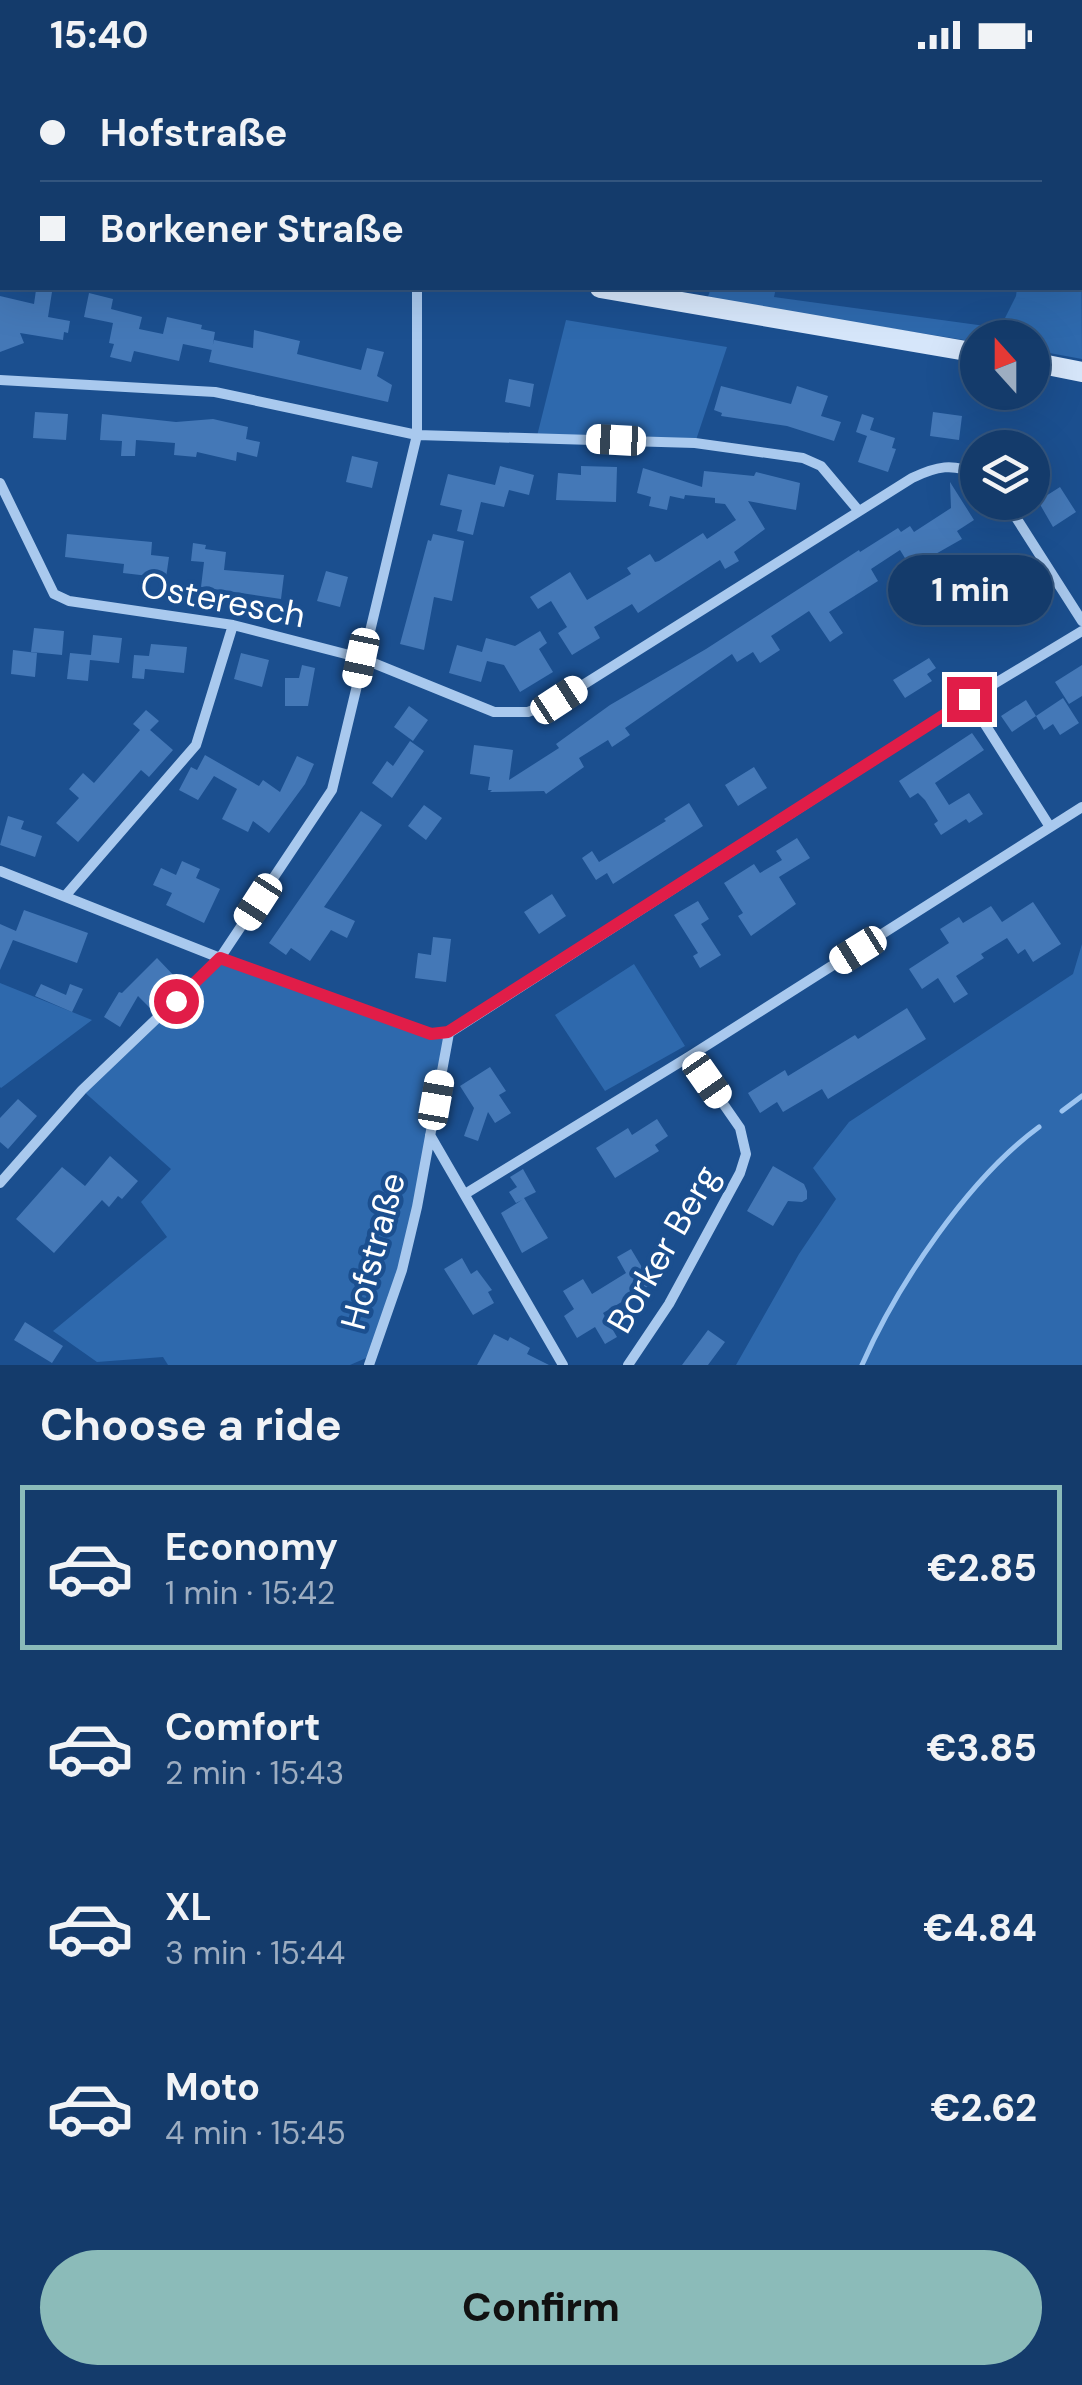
<!DOCTYPE html>
<meta charset="utf-8">
<style>
body{margin:0;font-family:"DM Sans",sans-serif;background:#214673;color:#f1f3f6;height:100vh;display:flex;flex-direction:column;font-size:38px;white-space:nowrap}
*{box-sizing:border-box;margin:0}
p{font-size:32px;color:#9dadc1}
.icon{flex:none;width:55px;height:55px;fill:none;stroke:currentColor;stroke-width:2;stroke-linecap:round;stroke-linejoin:round}
.map{position:relative;height:1295px;overflow:hidden}
.drawer{display:flex;flex-direction:column;background:#143b6b;flex:1}
.drawer>*{flex:none}
.top-card{position:absolute;left:0px;top:0px;width:1082px;height:220px;box-shadow:0 10px 40px #0002,0 0 0 2px #33557e;display:grid;align-content:center;height:220px;padding:0 40px;background:#143b6b}
.needle{width:65px;rotate:339deg}
.buttons{position:absolute;left:960px;top:250px;display:grid;gap:20px}
.buttons a{display:grid;place-items:center;width:90px;height:90px;border-radius:50%;background:#143b6b;box-shadow:0 10px 40px #0002,0 0 0 2px #33557e;font-size:50px}
.end{position:absolute;width:45px;height:45px;margin:-22px;border:12px solid #e11d48;background:#fff;box-shadow:0 0 0 5px #fff}
.from{border-radius:50%}
.bubble{position:absolute;height:70px;border-radius:35px;background:#143b6b;box-shadow:0 10px 40px #0002,0 0 0 2px #33557e;font-size:32px;font-weight:800;line-height:70px;text-align:center}
.car{position:absolute;width:30px;height:60px;margin:-30px -15px;border-radius:12px;box-shadow:0 0 8px 2px #0007;background:linear-gradient(#fff 24%,#345 0 40%,#fff 0 76%,#345 0 86%,#fff 0)}
.top-card b{display:flex;align-items:center;gap:35px;height:95px;font-size:38px}
.top-card b+b{border-top:2px solid #33557e}
.top-card i{width:25px;height:25px;background:#f1f3f6}
ul{padding:0;list-style:none}
li{display:flex;align-items:center;gap:30px;height:165px;margin:0 20px 15px;padding:0 20px;border:5px solid transparent;border-radius:0px}
li div{flex:1}
li b{display:block;font-size:38px}
li em{font-style:normal;font-weight:800}
li.active{border-color:#8bbbb9}
li>.icon{width:90px;height:90px;stroke-width:1.5}
h2{padding:0 40px;font-size:45px;line-height:120px}
.button{display:flex;gap:20px;margin-top:auto;padding:20px 40px}
.button a{flex:1;height:115px;border-radius:60px;background:#8bbbb9;color:#111;font-size:40px;font-weight:800;line-height:115px;text-align:center}
.status{display:flex;justify-content:space-between;align-items:center;height:70px;padding:0 50px;background:#143b6b;direction:ltr}
.status svg{height:28px;fill:currentColor}
.map>svg:first-child{display:block}
.green{fill:#2e69ad}
.lines{fill:none;stroke-linecap:round;stroke-linejoin:round}
.stream{stroke:#9cc4f0;stroke-width:5}
.building{fill:#4478b7}
.street{stroke:#a9c9ee;stroke-width:10}
.secondary{stroke:#d6e6fa;stroke-width:20}
.rail-casing{stroke:#fff;stroke-width:9}
.rail{stroke:#1b4f8f;stroke-width:5;stroke-dasharray:15;stroke-linecap:butt}
.route{stroke:#e11d48;stroke-width:12}
.labels{text-anchor:middle;stroke-width:9;stroke-linejoin:round;paint-order:stroke}
.street-label{font-size:35px;fill:#fff;stroke:#1b4f8f}
</style>
<div class="status"><b>15:40</b><svg viewBox="0 0 49 12"><path d="M0 12V9h3v3zM5 12V6h3v6zM10 12V3h3v9zM15 12V0h3v12zM26 1h20v11H26zM47 4h2v5h-2z"/></svg></div>
<div class="map">
<svg width="1082" height="1295" viewBox="0 0 1082 1295">
<rect width="100%" height="100%" fill="#1b4f8f"/>
<!-- green -->
<path class="green" d="M1080,31l2,258 -49,-9 -1,-12h-54l-1,4 -165,-26 -107,-11 6,-17h65l-2,9 226,31 16,-32 1,-8h63z
M566,250l161,27 -32,96 -158,-7z
M1082,874v421h-346l63,-111 37,-55 -23,-31 36,-46 224,-148z
M220,888l211,76 18,-1 -32,174 -44,148 -23,10h-182l-5,-8 -66,5 -44,-31 114,-94 -26,-35 30,-33 -89,-79z
M634,894l51,82 -80,45 -50,-76z
M0,913l92,37 -91,68 -1,-1z"/>
<g class="lines">
<!-- stream -->
<path class="stream" d="M450,2l1,-2
M1062,1041l20,-15
M862,1295c35,-80 106,-186 177,-238"/>
</g>
<!-- building -->
<path class="building" d="M36,220l16,2 -4,25 22,4 -2,12 -4,-1 -1,8 -43,-7 4,10 -24,9v-56l34,8z
M89,223l24,6 -2,10 31,8 -3,12 24,5 4,-17 35,8 -1,4 14,3 -3,18 -29,-6 -4,17 -45,-10 -3,11 -21,-5 4,-13 -5,-1 4,-20 -29,-6z
M254,260l46,11 -3,13 64,16 6,-22 17,4 -7,24 15,9 -4,17 -179,-40 5,-22 39,8z
M509,309l25,5 -4,23 -25,-5z
M721,316l70,18 6,-18 31,10 -7,20 20,6 -7,19 -47,-15 -66,-10 1,-3 -8,-3z
M35,342l33,2 -2,26 -33,-2z
M933,342l29,4 -3,24 -29,-4z
M102,344l74,8 37,-3 35,8 -2,12 14,3 -3,15 -20,-5 -1,9 -39,-9 -1,5 -22,-2 1,-12 -39,-3 -1,16h-14l1,-15 -22,-1z
M862,344l12,4 -4,12 25,8 -3,10 4,1 -8,23 -30,-10 9,-26 -11,-4z
M352,386l26,6 -6,26 -26,-6z
M500,396l34,9 -5,20 -20,-5 -5,17 -23,-5 -8,33 -16,-4 5,-21 -22,-5 8,-31 47,11z
M581,396l36,1 -1,35 -60,-2 2,-27 23,2z
M643,398l59,19 2,-16 50,5 2,-4 44,11 -4,27 -48,-9 17,28 -31,23 5,9 -14,8 -5,-9 -82,53 -6,-9 -38,23 6,11 -28,17 -14,-22 9,-6 -16,-26 -13,8 -8,-12 40,-25 17,28 44,-26 -4,-6 23,-14 5,8 4,-1 44,-28 4,6 29,-19 -11,-16 -10,-1v-5l-30,-3 -1,4 -14,-3 -3,14 -18,-4 2,-9 -14,-4z
M950,412l24,38 -17,11 5,8 -51,29 -11,-18 -29,19 7,12 -49,31 14,21 -13,9 -21,-31 -38,25 9,14 -20,13 -7,-11 -16,10 -5,-8 -107,74 5,7 -18,12 -4,-7 -29,18 5,9 -38,27 -2,-3 -54,1 2,-2h-4l2,-13 -20,-3 4,-29 39,5 -4,30 50,-32 -3,-4 54,-39 96,-56 153,-99 1,2 38,-24 3,4 9,-6 4,6 37,-24z
M1060,417l16,25 -23,15 -15,-26z
M67,464l85,8 -1,13 18,2 -3,21 -43,-5 1,-9 -59,-7z
M433,464l31,7 -12,60 -18,-4 -10,53 -24,-6 28,-104 3,1z
M193,473l13,2 -1,4 21,3 -2,18 60,5 -3,24 -80,-12 3,-25 -13,-1z
M1015,487l16,24 -41,26 -22,-33 18,-12 6,10z
M326,501l22,6 -8,30 -23,-6z
M34,558l30,3 -2,24 -31,-3z
M540,561l7,12 -8,6 14,23 -33,20 -16,-27 -17,-4 -6,21 -32,-9 8,-28 25,7 4,-14 29,8z
M93,565l29,3 -3,25 -29,-3 -2,21 -21,-2 3,-26 21,2z
M151,574l36,3 -3,26 -39,-4 -1,10 -12,-1 2,-23 15,1z
M13,580l24,3 -2,24 -24,-3z
M241,583l28,7 -7,27 -28,-8z
M929,588l7,10 -9,6 5,7 -27,17 -12,-18z
M302,595l13,3 -7,38h-23v-28h14z
M1082,595v31l-13,8 -14,-22z
M1063,628l16,25 -19,12 -7,-11 -9,6 -8,-14z
M1026,630l10,16 -24,16 -11,-16z
M409,636l19,14 -15,21 -19,-14z
M146,640l13,11 -9,9 23,20 -24,27 -8,-7 -63,72 -22,-19 23,-25 -10,-9 14,-16 11,10 46,-53 -7,-6z
M972,663l12,17 -49,33 14,22 20,-12 14,21 -14,9 -3,-4 -25,16 -7,-11 4,-3 -13,-21 -7,-7 -8,5 -11,-17z
M410,671l14,10 -32,47 -20,-15 15,-22 6,5z
M205,685l54,31 4,-6 17,12 17,-36 17,8 -9,20 -36,49 -16,-12 -5,11 -26,-13 15,-30 -23,-13 -16,24 -19,-10 12,-23 6,3z
M754,697l13,21 -29,18 -13,-21z
M689,733l14,23 -90,58 -6,-11 -11,7 -14,-22 10,-7 7,11 67,-41 -2,-2z
M424,735l18,13 -16,22 -18,-14z
M361,741l21,14 -58,82 31,14 -8,17 -16,-8 -21,31 -19,-13 -5,7 -17,-12z
M8,746l16,5 -3,8 21,7 -7,21 -35,-12z
M797,768l13,20 -31,19 17,27 -45,32 -13,-20 5,-3 -19,-30 30,-19 6,9 22,-13 -6,-9z
M182,791l18,8 -4,9 24,11 -16,34 -38,-18 6,-12 -19,-8 8,-17 15,7z
M552,824l14,22 -27,18 -15,-22z
M698,831l11,18 -8,5 20,31 -21,13 -7,-12 5,-3 -24,-38z
M1033,832l28,42 -28,18 -8,-13 -7,5 -11,-16 -26,16 3,4 -28,18 12,18 -14,9 -16,-25 -16,11 -13,-20 40,-26 -9,-14 19,-12 4,6 28,-17 11,16z
M24,840l64,23 -11,30 -64,-23 -13,30v-46l16,7z
M433,867l18,2 -5,43 -31,-4 3,-25 13,2z
M157,888l21,22 -28,28 -12,-12 -18,31 -16,-10 15,-25 3,1z
M41,914l25,11 4,-11 13,5 -11,23 -37,-16z
M907,938l19,31 -98,60 -6,-10 -39,23 -6,-10 -17,11 -12,-20 37,-23 3,6 67,-41 3,4z
M490,997l16,24 -7,4 12,18 -16,10 -7,-11 -10,29 -14,-5 10,-28 -14,-22z
M18,1029l19,17 -29,33 -8,-7v-24z
M657,1049l11,17 -13,9 4,6 -44,27 -19,-30 32,-20 4,7z
M110,1086l28,25 -16,18 -4,-3 -9,11 -7,-7 -48,53 -38,-34 46,-52 23,19z
M773,1096l31,18 3,7v8l-5,3 -14,-1 -15,25 -26,-15z
M523,1099l13,23 -12,6 24,40 -26,15 -21,-40 21,-13 -6,3 -7,-11 8,-5 -7,-10z
M631,1179l21,35 -49,29 14,24 -12,7 -10,-17 -18,11 -13,-22 10,-7 -11,-18 20,-12 9,15 34,-21 -9,-16z
M462,1188l9,16 6,-4 15,20 -4,2 6,11 -21,12 -29,-46z
M25,1252l38,24 -11,17 -38,-23z
M708,1260l17,12 -17,23h-26z
M494,1264l14,7 2,-4 20,11 -3,6 22,11h-72z"/>
<g class="lines">
<!-- street -->
<path class="street" d="M0,310l215,12 202,43 278,8 108,15 18,8 37,44
M0,413l54,111 15,7 164,24 128,33 133,54h34l31,-12 353,-222c25,-12 40,-15 66,-4
M1006,432l76,119
M969,629l81,128
M0,801l220,87 211,76 18,-1 520,-334 113,-68
M66,825l130,-150 37,-120
M430,1065l133,230
M0,1113l82,-93 138,-132 112,-168 85,-355v-147
M465,1124l225,-138 392,-249
M369,1295l33,-95 15,-63 32,-174
M628,1295l41,-61 71,-131 6,-19 -6,-26 -50,-72"/>
<!-- secondary -->
<path class="secondary" d="M0,179h2
M600,218l378,65
M1032,292l50,10"/>
<!-- rail casing -->
<g class="rail-casing">
<path id="rail" d="M1080,13l2,2"/>
</g>
<!-- rail -->
<use href="#rail" class="rail"/>
</g>
<g class="lines">
<!-- route -->
<path class="route" d="M176,931l44,-43 211,76 17,-2 521,-333"/>
</g>
<g class="labels">
<!-- street labels -->
<g class="street-label">
<text transform="translate(223 530) rotate(11)" y="12">Osteresch</text>
<text transform="translate(663 1179) rotate(-60)" y="12">Borker Berg</text>
<text transform="translate(373 1181) rotate(-75)" y="12">Hofstraße</text>
</g>
</g>
</svg>
<div class="buttons">
<a><svg class="needle" viewBox="-14 -14 28 28"><path d="M0-13l5 13h-10z" fill="#e53935"/><path d="M0 13l5-13h-10z" fill="#9dadc1"/></svg></a>
<a><svg class="icon" aria-label="layers" viewBox="0 0 24 24"><path d="M12 4l9 5-9 5-9-5zM3 14l9 5 9-5"/></svg></a>
</div>
<i class="end from" style="left:176px;top:931px"></i>
<i class="end" style="left:969px;top:629px"></i>
<div class="bubble" style="left:888px;top:485px;width:165px">1 min</div>
<i class="car" style="left:616px;top:370px;rotate:273deg"></i>
<i class="car" style="left:361px;top:588px;rotate:192deg"></i>
<i class="car" style="left:559px;top:630px;rotate:57deg"></i>
<i class="car" style="left:258px;top:832px;rotate:213deg"></i>
<i class="car" style="left:858px;top:880px;rotate:238deg"></i>
<i class="car" style="left:707px;top:1010px;rotate:145deg"></i>
<i class="car" style="left:436px;top:1030px;rotate:10deg"></i>
<div class="top-card">
<b><i class="from"></i>Hofstraße</b>
<b><i></i>Borkener Straße</b>
</div>
</div>
<section class="drawer">
<h2>Choose a ride</h2>
<ul>
<li class="active"><svg class="icon" aria-label="car" viewBox="0 0 24 24"><path d="M5 17H2v-5l4-1 3-4h7l3 4 3 1v5h-3M9 17h6M6 11h13"/><circle cx="7" cy="17" r="2"/><circle cx="17" cy="17" r="2"/></svg><div><b>Economy</b><p>1 min · 15:42</p></div><em>€2.85</em></li>
<li><svg class="icon" aria-label="car" viewBox="0 0 24 24"><path d="M5 17H2v-5l4-1 3-4h7l3 4 3 1v5h-3M9 17h6M6 11h13"/><circle cx="7" cy="17" r="2"/><circle cx="17" cy="17" r="2"/></svg><div><b>Comfort</b><p>2 min · 15:43</p></div><em>€3.85</em></li>
<li><svg class="icon" aria-label="car" viewBox="0 0 24 24"><path d="M5 17H2v-5l4-1 3-4h7l3 4 3 1v5h-3M9 17h6M6 11h13"/><circle cx="7" cy="17" r="2"/><circle cx="17" cy="17" r="2"/></svg><div><b>XL</b><p>3 min · 15:44</p></div><em>€4.84</em></li>
<li><svg class="icon" aria-label="car" viewBox="0 0 24 24"><path d="M5 17H2v-5l4-1 3-4h7l3 4 3 1v5h-3M9 17h6M6 11h13"/><circle cx="7" cy="17" r="2"/><circle cx="17" cy="17" r="2"/></svg><div><b>Moto</b><p>4 min · 15:45</p></div><em>€2.62</em></li>
</ul>
<div class="button"><a>Confirm</a></div>
</section>
